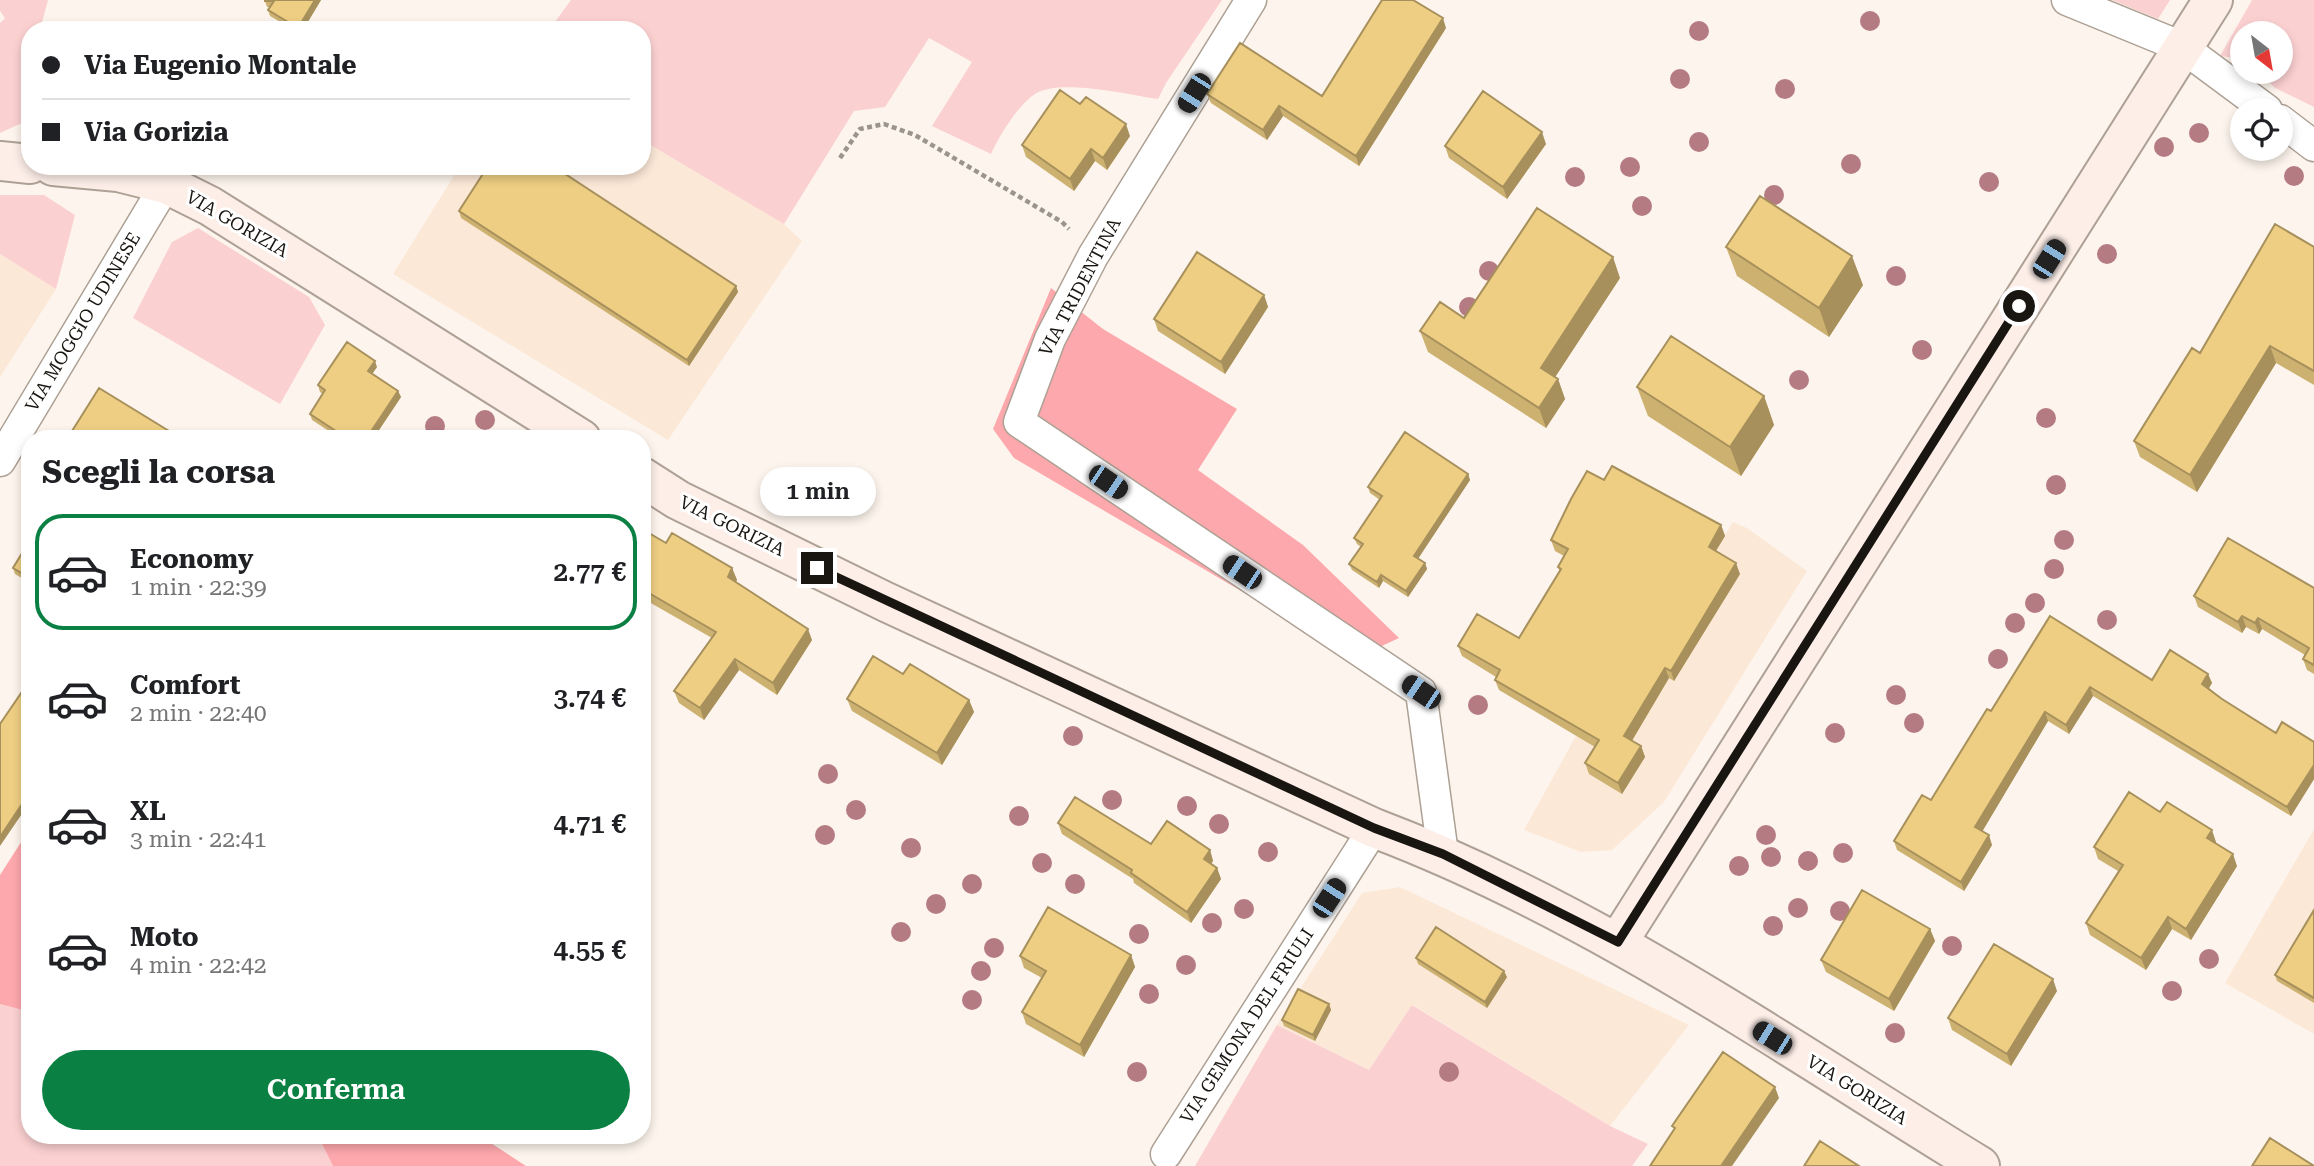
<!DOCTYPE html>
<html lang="it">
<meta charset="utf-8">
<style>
body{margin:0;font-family:"Roboto Serif",serif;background:#f2f2f2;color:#202124;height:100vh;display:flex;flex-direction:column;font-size:26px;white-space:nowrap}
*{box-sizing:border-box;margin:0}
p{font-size:23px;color:#757577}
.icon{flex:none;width:38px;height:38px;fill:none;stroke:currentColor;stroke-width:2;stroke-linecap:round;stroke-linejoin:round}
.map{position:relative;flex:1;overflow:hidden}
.details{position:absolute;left:21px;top:430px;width:630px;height:714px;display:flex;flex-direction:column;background:#fff;border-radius:28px;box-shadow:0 4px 10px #0003}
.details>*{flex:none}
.hud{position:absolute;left:21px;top:21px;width:630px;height:154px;border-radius:28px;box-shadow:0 4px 10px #0003;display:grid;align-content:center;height:154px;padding:0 21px;background:#fff}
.needle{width:46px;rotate:149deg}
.controls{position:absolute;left:2230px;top:21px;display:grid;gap:14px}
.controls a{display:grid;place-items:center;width:63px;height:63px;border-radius:50%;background:#fff;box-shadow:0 4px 10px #0003;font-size:35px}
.end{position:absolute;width:32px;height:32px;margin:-16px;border:9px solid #191510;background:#fff;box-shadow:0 0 0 4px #fff}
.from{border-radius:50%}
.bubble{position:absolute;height:49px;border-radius:24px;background:#fff;box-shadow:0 4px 10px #0003;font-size:23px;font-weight:600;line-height:49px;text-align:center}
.car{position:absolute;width:21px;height:42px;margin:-21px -10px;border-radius:9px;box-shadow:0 0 5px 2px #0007;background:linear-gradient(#222 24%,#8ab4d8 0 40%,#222 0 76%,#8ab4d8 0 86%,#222 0)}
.hud b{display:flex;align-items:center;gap:24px;height:66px;font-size:26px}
.hud b+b{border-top:2px solid #e0e0e0}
.hud i{width:18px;height:18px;background:#202124}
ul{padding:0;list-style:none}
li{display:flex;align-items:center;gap:21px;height:116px;margin:0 14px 10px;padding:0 7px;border:4px solid transparent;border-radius:28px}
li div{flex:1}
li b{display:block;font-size:26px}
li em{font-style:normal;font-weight:600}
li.on{border-color:#0b8043}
li>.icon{width:63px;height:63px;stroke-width:1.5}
h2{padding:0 21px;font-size:32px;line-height:84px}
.button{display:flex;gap:14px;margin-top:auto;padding:14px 21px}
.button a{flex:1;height:80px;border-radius:42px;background:#0b8043;color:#fff;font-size:28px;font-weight:600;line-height:80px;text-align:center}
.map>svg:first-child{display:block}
.built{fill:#fce8d7}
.green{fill:#fbd0d1}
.forest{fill:#fda8ac}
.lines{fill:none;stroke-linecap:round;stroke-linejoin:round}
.street-casing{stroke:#ada094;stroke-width:33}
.secondary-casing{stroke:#ada094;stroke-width:42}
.path{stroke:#9a948d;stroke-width:4.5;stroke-dasharray:5 3.5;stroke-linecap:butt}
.street{stroke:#fff;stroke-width:30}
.secondary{stroke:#fdeee8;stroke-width:38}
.tree{fill:#b57b82}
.wall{fill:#cdb171}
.shaded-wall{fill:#a7905c}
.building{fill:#eece83;stroke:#a7905c;stroke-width:2}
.route{stroke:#191510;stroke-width:9}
.labels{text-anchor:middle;stroke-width:6;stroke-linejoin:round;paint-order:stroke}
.street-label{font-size:18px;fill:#191510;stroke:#fff}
</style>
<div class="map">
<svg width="2314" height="1166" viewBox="0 0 2314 1166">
<rect width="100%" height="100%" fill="#fdf5ed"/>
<!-- built -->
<path class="built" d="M642,140l142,84 18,17 -134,199 -275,-166 67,-108h182z
M0,254l56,35 -56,88z
M1733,522l14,6 60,43 -143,231 -52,48 -31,2 -57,-22 85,-154 115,-139z
M2314,829v205l-89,-51z
M1400,887l289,138 -79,101 -197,-121 -44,65 -92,-45 85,-132z"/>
<!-- green -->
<path class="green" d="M0,0h48l-8,30h-10v81l-6,11 -24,11v-110l5,-5 -5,-7z
M571,0h651l-56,83 -8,16c-29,-4 -97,-21 -123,-5 -17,11 -36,42 -44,60l-59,-28 40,-64 -43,-24 -44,69 -31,4 -70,113 -142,-84v-110h-93z
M2112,0h58l-12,19z
M2252,0h62v107l-39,-19 -16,-16h21v-39h-38v26l-22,-3z
M0,195h44l31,20 -19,74 -56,-35z
M198,228l111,69 16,28 -45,79 -147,-86 39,-76z
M0,1004l30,8v124h288l15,30h-333z
M1412,1005l198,121 38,18 -16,22h-437l82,-141 92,45z"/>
<!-- forest -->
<path class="forest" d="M1051,288l52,41 134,80 -39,61 105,75 96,93 -43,20 -342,-200 -21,-29z
M25,836l5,3v173l-30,-8v-129z
M318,1136h162l46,30h-193z"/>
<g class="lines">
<!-- street casing -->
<g class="street-casing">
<path id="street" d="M1251,0l-158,256 -43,83 -31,83 402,270 22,162
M2067,0l115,47 85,63
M2280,120l34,26
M0,461l166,-277
M1166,1154l208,-326"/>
</g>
<!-- secondary casing -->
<g class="secondary-casing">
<path id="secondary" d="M0,161l30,3
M53,166l65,6 48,12 44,22 371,233
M642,477l36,23 208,102 488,226c217,82 409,217 606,338
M1618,942l595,-942"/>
</g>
<!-- path -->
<path class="path" d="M840,158l20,-29 24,-5 31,11 147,87 7,7"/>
<!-- street -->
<use href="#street" class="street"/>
<!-- secondary -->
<use href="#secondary" class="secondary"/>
</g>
<!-- trees -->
<g class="tree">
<circle cx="1870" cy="21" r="10"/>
<circle cx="1699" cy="31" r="10"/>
<circle cx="1680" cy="79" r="10"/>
<circle cx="1785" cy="89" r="10"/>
<circle cx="2199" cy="133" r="10"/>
<circle cx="1699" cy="142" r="10"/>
<circle cx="2164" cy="147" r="10"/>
<circle cx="1851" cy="164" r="10"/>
<circle cx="1630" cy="167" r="10"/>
<circle cx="2294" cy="176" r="10"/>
<circle cx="1575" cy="177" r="10"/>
<circle cx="1989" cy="182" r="10"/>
<circle cx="1774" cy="195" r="10"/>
<circle cx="1642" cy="206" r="10"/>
<circle cx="2107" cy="254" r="10"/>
<circle cx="1489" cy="271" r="10"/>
<circle cx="1896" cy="276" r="10"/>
<circle cx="1469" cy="307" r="10"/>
<circle cx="1922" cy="350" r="10"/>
<circle cx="1799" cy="380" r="10"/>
<circle cx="2046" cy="418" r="10"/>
<circle cx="485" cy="420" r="10"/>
<circle cx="435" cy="426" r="10"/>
<circle cx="2056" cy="485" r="10"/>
<circle cx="2064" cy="540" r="10"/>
<circle cx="2054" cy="569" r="10"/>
<circle cx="2035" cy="603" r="10"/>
<circle cx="2107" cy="620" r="10"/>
<circle cx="2015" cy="623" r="10"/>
<circle cx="1998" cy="659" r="10"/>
<circle cx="1896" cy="695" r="10"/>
<circle cx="1478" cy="705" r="10"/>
<circle cx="1914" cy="723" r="10"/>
<circle cx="1835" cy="733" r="10"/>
<circle cx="1073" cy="736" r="10"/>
<circle cx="828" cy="774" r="10"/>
<circle cx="1112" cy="800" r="10"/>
<circle cx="1187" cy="806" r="10"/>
<circle cx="856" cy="810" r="10"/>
<circle cx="1019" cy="816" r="10"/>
<circle cx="1219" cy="824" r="10"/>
<circle cx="825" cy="835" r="10"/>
<circle cx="1766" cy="835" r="10"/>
<circle cx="911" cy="848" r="10"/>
<circle cx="1268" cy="852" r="10"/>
<circle cx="1843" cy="853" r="10"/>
<circle cx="1771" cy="857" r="10"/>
<circle cx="1808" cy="861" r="10"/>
<circle cx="1042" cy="863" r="10"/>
<circle cx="1739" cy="866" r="10"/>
<circle cx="972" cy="884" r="10"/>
<circle cx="1075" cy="884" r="10"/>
<circle cx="936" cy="904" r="10"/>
<circle cx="1798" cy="908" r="10"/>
<circle cx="1244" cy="909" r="10"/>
<circle cx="1840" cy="911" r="10"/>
<circle cx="1212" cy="923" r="10"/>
<circle cx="1773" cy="926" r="10"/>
<circle cx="901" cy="932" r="10"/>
<circle cx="1139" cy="934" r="10"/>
<circle cx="1952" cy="946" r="10"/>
<circle cx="994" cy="948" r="10"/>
<circle cx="2209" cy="959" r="10"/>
<circle cx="1186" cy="965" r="10"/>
<circle cx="981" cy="971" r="10"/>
<circle cx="2172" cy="991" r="10"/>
<circle cx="1149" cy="994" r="10"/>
<circle cx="972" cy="1000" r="10"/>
<circle cx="1895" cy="1033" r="10"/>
<circle cx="1137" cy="1072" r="10"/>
<circle cx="1449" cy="1072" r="10"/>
</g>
<!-- wall -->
<path class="wall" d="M321,0l-18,30h-9l-24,-14 -2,-6 2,-3h-3l-2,-6z
M1446,28l-87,138 -76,-50 -16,24 -56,-37 -4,-9 115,2z
M1080,104l50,32 -23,34 -12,-9 -21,30 -48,-34 -4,-12z
M1546,144l-39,55 -58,-41 -4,-12z
M459,211l277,75 2,6 -49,74 -228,-148z
M1726,247l137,38 -34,52 -92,-61z
M2314,247v138l-38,-22 -79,129 -57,-35 -6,-16 66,-88z
M1620,278l-65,99 3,2 7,20 -19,29 -118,-76 -8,-21 44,-13z
M1264,295l4,12 -43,67 -67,-43 -4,-12z
M377,367l-5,7 26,17 3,6 -28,42h-32l-29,-19 -2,-6 13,-20 -3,-2 -2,-7z
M1637,387l127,9 10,29 -33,51 -93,-60z
M1468,474l2,6 -52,78 7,5 2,6 -19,28 -25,-16 -4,7 -27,-18 -3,-6 12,-17 -4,-3 -3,-6 26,-38 -10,-7 -2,-6z
M1604,480l117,45 4,11 -9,15 24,23 -66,107 -5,-3 -37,63 9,5 4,11 -23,37 -33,-20 -4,-11 10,-16 -96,-57 -4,-10 1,-3 -34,-21 -4,-10 61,-8 41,-66 -2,-5 6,-11 -9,-5 -4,-11z
M642,529l24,14 66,25 5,12 -2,2 77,58 -35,55 -38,-25 -35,50 -25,-17 -5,-12 38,-53 -70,-40z
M30,540v43l-15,-9 -2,-6z
M2314,588v86l-7,-4 -4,-11 2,-4 -43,-26 -3,5 -13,-7 -4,6 -44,-26 -4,-11z
M2050,616l102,64 56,-6 4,9 -3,5 13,11 54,34 38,9v37l-23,37 -198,-120 -24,38 -21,-13 -66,110 10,14 -28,46 -67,-41 -3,-9 37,-41 60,-89z
M903,674l66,26 5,12 -32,53 -90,-54 -5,-12z
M2160,812l56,30v1l21,23 -46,74 -19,-11 -26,41 -56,-35 -4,-12 32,-52 -20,-12 -4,-12z
M1058,823l93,21 59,6 3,11 -2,3 6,4 4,11 -30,44 -57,-40 -1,-4 -71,-45z
M2314,910v93l-37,-22 -2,-6z
M1930,929l5,12 -41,70 -68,-39 -5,-12z
M1131,955l4,12 -51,90 -58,-33 -4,-12 20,-34 -18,-10 -4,-12z
M1416,958l91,19 -20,31 -69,-44z
M2057,991l-46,75 -59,-36 -4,-12z
M1329,1004l2,6 -16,31 -31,-15 -2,-6z"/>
<!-- shaded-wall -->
<path class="shaded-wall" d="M315,0h6l-18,30h-4l-1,-2z
M1443,18l3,10 -87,138 -3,-10z
M1279,106l4,10 -16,24 -4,-10z
M1126,124l4,12 -23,34 -4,-12z
M1542,132l4,12 -39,55 -4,-12z
M1091,149l4,12 -21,30 -4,-12z
M1852,256l11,29 -34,52 -10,-29z
M1613,257l7,21 -72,110 -7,-20z
M736,286l2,6 -49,74 -2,-6z
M1264,295l4,12 -43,67 -4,-12z
M2270,346l6,17 -79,129 -7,-17z
M375,361l2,6 -7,10 -2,-6z
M1558,379l7,20 -19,29 -7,-20z
M398,391l3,6 -28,42h-7z
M1764,396l10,29 -33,51 -11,-29z
M1468,474l2,6 -54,82 -2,-6z
M1721,525l4,11 -13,21 -3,-10z
M1425,563l2,6 -19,28 -2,-6z
M1736,563l4,11 -66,107 -3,-10z
M732,568l5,12 -5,8 -4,-11z
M1381,575l2,6 -4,7 -2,-6z
M2242,616l4,11 -4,6 -4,-11z
M2258,618l4,11 -3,5 -4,-11z
M808,629l4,11 -35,55 -4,-12z
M735,659l4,11 -35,50 -4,-12z
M1665,668l4,10 -41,69 -4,-11z
M2208,674l4,9 -6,10 -4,-9z
M2090,687l3,9 -24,38 -3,-9z
M969,700l5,12 -32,53 -5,-12z
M2045,712l3,9 -69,116 -4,-10z
M1641,746l4,11 -23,37 -4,-11z
M2314,765v14l-23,37 -4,-9z
M30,792v10l-30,44v-9z
M2212,830l4,12 -4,8 -5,-12z
M1989,835l3,10 -28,46 -3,-9z
M1210,850l3,11 -6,9 -3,-11z
M2233,854l4,12 -46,74 -5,-11z
M1217,868l4,11 -30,44 -4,-11z
M2168,917l4,12 -26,41 -5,-12z
M1930,929l5,12 -41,70 -5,-12z
M1131,955l4,12 -51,90 -4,-12z
M1504,971l3,6 -20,31 -2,-6z
M2053,979l4,12 -46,75 -4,-12z
M1329,1004l2,6 -16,31 -2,-6z
M1775,1087l4,11 -47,68h-11z"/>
<!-- building -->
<path class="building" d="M265,0h50l-17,28 -30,-18 6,-9h-9z
M1382,0h31l30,18 -87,138 -77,-50 -16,24 -56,-36 33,-51 82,53z
M1060,90l20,14 6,-7 40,27 -23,34 -12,-9 -21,30 -48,-34z
M1483,91l59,41 -39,55 -58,-41z
M488,166h65l183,120 -49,74 -228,-149z
M1760,196l92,60 -33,52 -93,-61z
M1537,208l76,49 -72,111 17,11 -19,29 -119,-77 20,-29 24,16z
M2275,224l39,23v124l-44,-25 -80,129 -56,-34 58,-93 8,5z
M1197,252l67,43 -43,67 -67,-43z
M1671,336l93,60 -34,51 -93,-60z
M347,342l28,19 -7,10 30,20 -32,48h-18l-38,-25 15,-24 -7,-5z
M99,388l83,51h-115z
M1405,432l63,42 -54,82 11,7 -19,28 -25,-16 -4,7 -28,-18 14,-20 -9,-6 28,-42 -14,-9z
M1612,466l109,59 -12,22 27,16 -65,108 -6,-3 -41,68 17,10 -23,37 -33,-20 14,-23 -104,-60 5,-10 -42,-24 19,-32 42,24 42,-69 -3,-2 10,-18 -17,-9 20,-41 16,-28 17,9z
M642,529l24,14 6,-10 60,35 -4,9 80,52 -35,54 -38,-24 -35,49 -26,-17 42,-59 -74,-43z
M2228,538l86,50v77l-11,-6 6,-11 -51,-30 -3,5 -13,-7 -4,6 -44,-26z
M30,540v38l-17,-10z
M2050,616l102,64 18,-30 38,24 -6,10 20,15 54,34 6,-11 32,20v23l-27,42 -197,-120 -24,38 -21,-13 -70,115 14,8 -28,47 -67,-41 28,-46 9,5 56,-91 4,2z
M873,656l30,18 7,-10 59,36 -32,53 -90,-54z
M30,680v112l-30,45v-113z
M2129,792l31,20 7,-10 45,28 -5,8 26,16 -47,75 -18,-12 -27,41 -55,-35 37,-58 -29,-18z
M1075,797l76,47 16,-23 43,29 -6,9 13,9 -30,44 -56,-39 1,-3 -74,-47z
M1862,890l68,39 -41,70 -68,-39z
M1048,907l83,48 -51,90 -58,-33 24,-41 -26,-15z
M2314,910v88l-39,-23z
M1436,927l68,44 -19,31 -69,-44z
M1994,944l59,35 -46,75 -59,-36z
M1298,989l31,15 -16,31 -31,-15z
M1723,1052l52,35 -54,79h-71l25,-38 -3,-2z
M2270,1138l44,28h-62z
M1820,1141l39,25h-55z"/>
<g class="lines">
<!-- route -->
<path class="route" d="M817,568l557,260 69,26 175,88 401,-636"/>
</g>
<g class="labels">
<!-- street labels -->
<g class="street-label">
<text transform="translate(237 224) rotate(30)" y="6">VIA GORIZIA</text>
<text transform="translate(1080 287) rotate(-62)" y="6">VIA TRIDENTINA</text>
<text transform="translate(83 322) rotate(-59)" y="6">VIA MOGGIO UDINESE</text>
<text transform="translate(732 526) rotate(26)" y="6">VIA GORIZIA</text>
<text transform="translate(1247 1026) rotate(-57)" y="6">VIA GEMONA DEL FRIULI</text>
<text transform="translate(1857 1090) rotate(32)" y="6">VIA GORIZIA</text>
</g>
</g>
</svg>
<div class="controls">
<a><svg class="needle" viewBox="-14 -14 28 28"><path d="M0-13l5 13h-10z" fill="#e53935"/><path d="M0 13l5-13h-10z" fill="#757577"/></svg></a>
<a><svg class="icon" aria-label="locate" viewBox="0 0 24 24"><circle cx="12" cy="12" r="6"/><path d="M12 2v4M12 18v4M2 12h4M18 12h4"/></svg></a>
</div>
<i class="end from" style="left:2019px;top:306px"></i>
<i class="end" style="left:817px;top:568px"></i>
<div class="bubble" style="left:760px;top:467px;width:116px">1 min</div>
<i class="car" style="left:1194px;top:93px;rotate:212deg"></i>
<i class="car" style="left:2049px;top:259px;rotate:32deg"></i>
<i class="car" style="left:1108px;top:482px;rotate:124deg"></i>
<i class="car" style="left:1242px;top:572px;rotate:304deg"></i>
<i class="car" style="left:1421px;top:692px;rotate:304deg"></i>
<i class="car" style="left:1329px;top:898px;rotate:33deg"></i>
<i class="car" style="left:1772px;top:1038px;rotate:302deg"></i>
<div class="hud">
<b><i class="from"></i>Via Eugenio Montale</b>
<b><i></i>Via Gorizia</b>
</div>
<section class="details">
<h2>Scegli la corsa</h2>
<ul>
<li class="on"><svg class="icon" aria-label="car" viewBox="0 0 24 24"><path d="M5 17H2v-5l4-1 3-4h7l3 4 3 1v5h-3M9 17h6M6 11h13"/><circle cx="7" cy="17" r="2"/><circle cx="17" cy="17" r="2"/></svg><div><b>Economy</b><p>1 min · 22:39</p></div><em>2.77 €</em></li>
<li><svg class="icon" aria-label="car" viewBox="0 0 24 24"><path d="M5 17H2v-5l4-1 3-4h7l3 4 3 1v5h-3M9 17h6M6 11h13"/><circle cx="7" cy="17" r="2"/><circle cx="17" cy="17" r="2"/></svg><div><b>Comfort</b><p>2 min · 22:40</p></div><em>3.74 €</em></li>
<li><svg class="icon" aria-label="car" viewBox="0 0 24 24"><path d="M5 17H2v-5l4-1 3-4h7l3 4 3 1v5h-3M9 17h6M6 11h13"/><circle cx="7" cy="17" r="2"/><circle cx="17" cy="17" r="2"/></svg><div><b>XL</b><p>3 min · 22:41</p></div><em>4.71 €</em></li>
<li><svg class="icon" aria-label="car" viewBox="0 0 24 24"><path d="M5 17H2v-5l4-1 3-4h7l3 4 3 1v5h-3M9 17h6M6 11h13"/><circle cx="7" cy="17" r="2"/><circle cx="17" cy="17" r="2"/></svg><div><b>Moto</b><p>4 min · 22:42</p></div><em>4.55 €</em></li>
</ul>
<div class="button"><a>Conferma</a></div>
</section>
</div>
